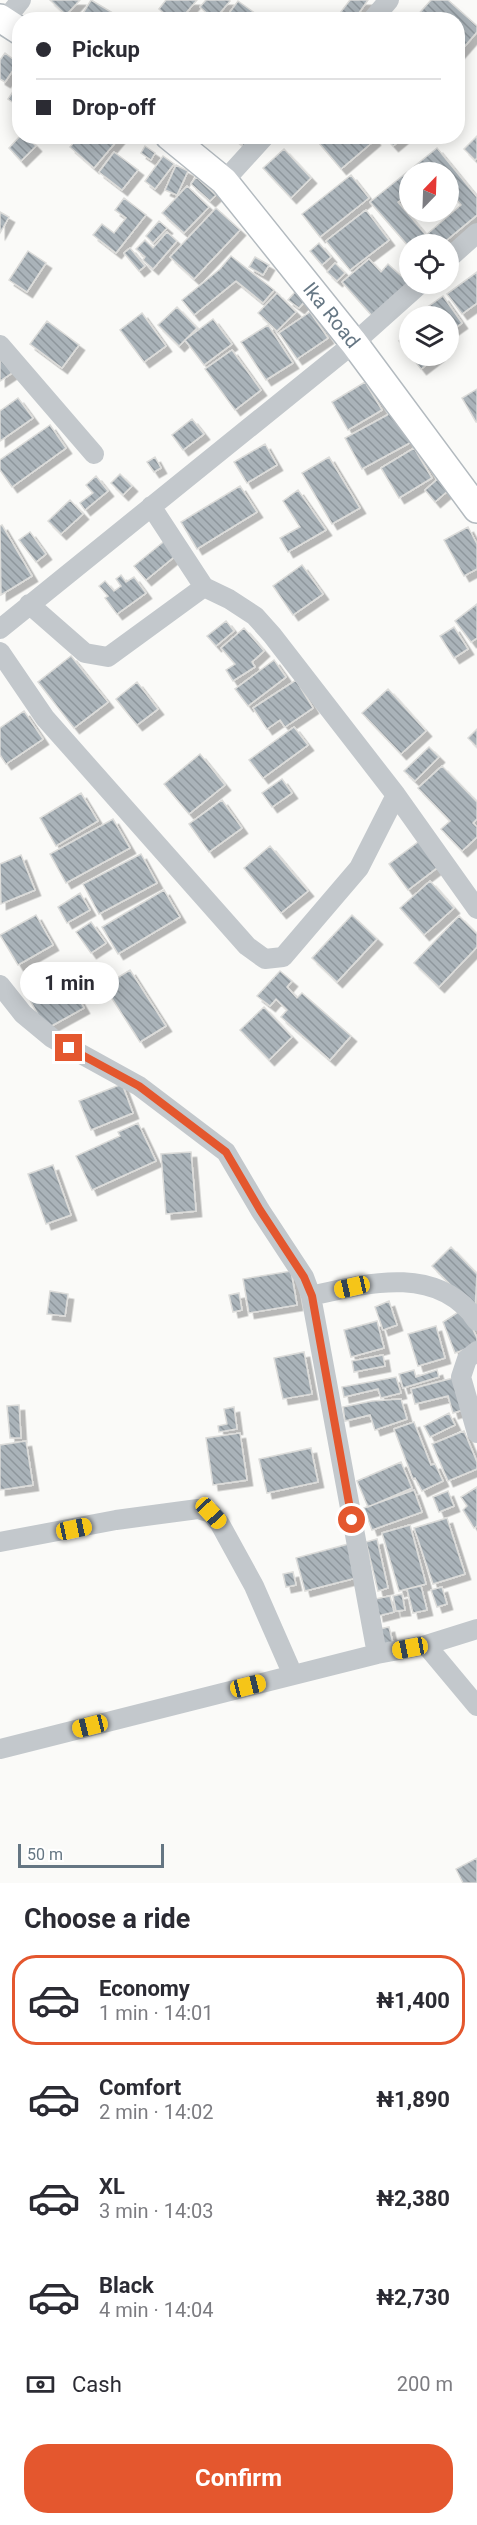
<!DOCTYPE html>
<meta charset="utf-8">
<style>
body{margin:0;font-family:Roboto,sans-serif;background:#f7f7f7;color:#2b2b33;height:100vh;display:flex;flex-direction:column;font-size:22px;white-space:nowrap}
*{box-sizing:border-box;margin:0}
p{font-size:20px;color:#7c7c81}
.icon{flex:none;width:33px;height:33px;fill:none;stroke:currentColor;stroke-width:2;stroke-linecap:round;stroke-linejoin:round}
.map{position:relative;height:1883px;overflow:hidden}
.drawer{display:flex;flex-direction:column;background:#fff;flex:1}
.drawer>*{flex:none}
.hud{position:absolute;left:12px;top:12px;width:453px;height:132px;border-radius:24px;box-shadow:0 3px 15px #0003;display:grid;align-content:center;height:132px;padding:0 24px;background:#fff}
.needle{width:39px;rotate:23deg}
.controls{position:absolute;left:399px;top:162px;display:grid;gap:12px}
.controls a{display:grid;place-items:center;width:60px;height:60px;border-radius:50%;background:#fff;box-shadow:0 3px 15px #0003;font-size:30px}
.scale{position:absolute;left:18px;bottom:15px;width:146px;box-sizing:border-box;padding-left:6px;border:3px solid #657683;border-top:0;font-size:16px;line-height:21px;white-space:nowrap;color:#657683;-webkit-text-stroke:4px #fff;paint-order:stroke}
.end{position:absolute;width:27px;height:27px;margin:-14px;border:8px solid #e4572e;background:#fff;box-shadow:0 0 0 3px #fff}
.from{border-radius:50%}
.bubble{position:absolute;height:42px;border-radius:21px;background:#fff;box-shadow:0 3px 15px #0003;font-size:20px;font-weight:700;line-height:42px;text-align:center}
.car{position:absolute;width:18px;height:36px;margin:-18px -9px;border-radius:8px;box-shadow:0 0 4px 2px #0007;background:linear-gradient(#f5c518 24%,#345 0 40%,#f5c518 0 76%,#345 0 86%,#f5c518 0)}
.hud b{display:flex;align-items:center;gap:21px;height:57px;font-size:22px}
.hud b+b{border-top:2px solid #e1e1e2}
.hud i{width:15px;height:15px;background:#2b2b33}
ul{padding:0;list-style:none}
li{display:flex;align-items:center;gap:18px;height:90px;margin:0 12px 9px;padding:0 12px;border:3px solid transparent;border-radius:24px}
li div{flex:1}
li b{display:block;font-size:22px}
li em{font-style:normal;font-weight:700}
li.current{border-color:#e4572e}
li>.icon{width:54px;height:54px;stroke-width:1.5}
h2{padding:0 24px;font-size:27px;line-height:72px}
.pay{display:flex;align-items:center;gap:15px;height:66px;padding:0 24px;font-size:22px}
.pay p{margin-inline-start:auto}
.action{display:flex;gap:12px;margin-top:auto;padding:12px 24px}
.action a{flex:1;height:69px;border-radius:24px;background:#e4572e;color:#fff;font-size:24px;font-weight:700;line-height:69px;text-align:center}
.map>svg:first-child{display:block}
.building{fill:url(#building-back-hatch);stroke:#dcdcda;stroke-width:1.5;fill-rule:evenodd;filter:url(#shadow)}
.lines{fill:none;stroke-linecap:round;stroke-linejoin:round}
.secondary-casing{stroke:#b3babf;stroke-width:30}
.street{stroke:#c3c8cc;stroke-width:20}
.secondary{stroke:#fff;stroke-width:27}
.route{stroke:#e4572e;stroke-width:8}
.labels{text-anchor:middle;stroke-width:6;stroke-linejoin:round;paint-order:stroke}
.street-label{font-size:20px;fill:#657683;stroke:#fff}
</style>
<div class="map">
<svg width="477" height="1883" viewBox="0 0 477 1883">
<defs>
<pattern id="building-back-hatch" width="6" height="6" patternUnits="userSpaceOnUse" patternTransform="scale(1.5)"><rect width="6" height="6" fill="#aab3b9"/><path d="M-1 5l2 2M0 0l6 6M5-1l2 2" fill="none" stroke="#8e969c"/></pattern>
<filter id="shadow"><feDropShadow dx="5.5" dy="5.5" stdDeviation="0" flood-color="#0004"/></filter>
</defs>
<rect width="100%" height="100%" fill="#fafaf8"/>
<!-- building -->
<path class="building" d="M50,0h30l-14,15z
M91,0l27,16 -1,4h-38z
M166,0h31l-17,20h-9l-12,-11z
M206,0h23l1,1 -16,19 -14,-13z
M350,0h18l-14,20h-5l-9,-7z
M431,0h17l29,26v6l-19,22v-34h-41l-2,-2z
M238,1l18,13 -4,6h-28z
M5,53l13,10 -13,19 -5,-3v-19z
M20,81v26l-12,-8z
M20,136h6l10,10 -15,15 -12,-13z
M79,136h40l1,1 -26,31 -24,-21z
M232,136h22l-9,11z
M313,136h59l3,4 -34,29z
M384,136h21l-12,10z
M477,136v22l-2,2 -11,-11z
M145,146l10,7 -4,7 -10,-7z
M437,148l40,49v18l-35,29h-32v4l-40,-46zM410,172h38v18l13,15 -35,30 -28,-33 12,-9z
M284,149l27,29 -20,20 -28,-30z
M114,152l24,18 -16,20 -23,-18z
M163,156l11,8 -19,25 -10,-8z
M176,165l12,6 -11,24 -12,-5z
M351,175l18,23 -49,39 -18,-23z
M196,177l20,18 -6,6 -19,-17z
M187,186l22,21 -25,26 -22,-20z
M124,198l22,17 -30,38 -23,-18 9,-11 12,9 12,-15 -11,-8z
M216,208l24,22 -46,49 -24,-22z
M366,210l23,30 -39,30 -24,-29z
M0,212l9,5 -9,16z
M159,221l8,7 -14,15 -7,-7z
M167,232l10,9 -24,28 -10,-9 2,-3 -9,-8 9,-9 8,8z
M319,243l12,14 -9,8 -12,-14z
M130,248l15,18 -6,5 -15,-18z
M28,251l18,12 -19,29 -18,-12z
M231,256l43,34 -11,13 -27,-22 -42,34 -12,-15 38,-31z
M255,257l14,8 -6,10 -14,-8z
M369,259l12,13 7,-8 22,20 -36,34 -32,-36z
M335,263l10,10 -8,8 -10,-9z
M477,272v31l-15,11 -15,-20z
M295,292l11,8 -7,8 -11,-8z
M277,293l19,19 -19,19 -19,-18z
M443,296l19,27 -14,10v-17h-22l-4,-5z
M177,307l20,21 -18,18 -21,-21z
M310,312l18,26 -31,21 -18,-26z
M142,313l24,33 -22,16 -24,-32z
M213,319l19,25 -28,21 -19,-25z
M47,321l32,24 -17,23 -32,-24z
M268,325l25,38 -27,17 -25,-38z
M410,333v21l-11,-13z
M232,350l29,40 -26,20 -30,-41z
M0,356l12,17 -12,8z
M411,356h27l-17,13z
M365,382l17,28 -34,20 -16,-28z
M477,389v33h-1l-14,-24z
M18,398l15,20 -33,23v-30z
M400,408l17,31 -55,30 -17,-31z
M192,419l12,15 -21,16 -11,-15z
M50,425l16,23 -54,39 -12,-17v-10z
M265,444l12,21 -30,18 -13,-21z
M414,448l18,30 -33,20 -18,-30z
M155,457l6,11 -7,4 -7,-10z
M329,457l31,51 -28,16 -30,-51z
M120,474l12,12 -9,9 -12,-12z
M96,476l12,15 -23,19 -5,-7 13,-10 -7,-8z
M440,477l10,12 -15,13 -10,-12z
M240,486l17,26 -60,37 -16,-27z
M298,490l28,40 -38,22 -8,-14 20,-11 -17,-26z
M70,500l13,14 -22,20 -13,-13z
M2,525l30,51 -31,19 -1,-69z
M468,527l9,17v25l-13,7 -20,-36z
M30,532l16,22 -10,8 -17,-22z
M167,539l12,14 -33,27 -12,-14z
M302,565l21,29 -30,21 -20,-29z
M121,575l5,7 8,-5 12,16 -29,21 -12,-16 3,-2 -9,-10 6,-5 9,10 7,-5 -5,-7z
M477,604v34l-6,4 -16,-21z
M226,621l8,10 -18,15 -9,-10z
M454,627l14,22 -14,9 -14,-22z
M244,628l20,23 -12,11 3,5 -22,14 -7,-11 9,-6 -14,-16z
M71,656l37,46 -34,26 -36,-46z
M274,660l12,17 -38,29 -13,-17z
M296,680l17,28 -28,19 -5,-7 -13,9 -14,-21z
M137,682l21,27 -21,16 -21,-26z
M388,689l38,42 -25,23 -39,-41z
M24,711l19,28 -37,25 -6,-9v-27z
M294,727l14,18 -45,33 -14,-18z
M477,729v18l-9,-9z
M429,747l10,10 -24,24 -11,-10z
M200,754l25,31 -36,29 -25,-30z
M442,766l35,36v17l-4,4 4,4v10l-15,14 -21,-22 9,-8 -32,-33z
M282,779l10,14 -20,14 -10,-14z
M81,793l17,28 -42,25 -16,-28z
M222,800l20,28 -33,24 -20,-28z
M113,819l17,29 -64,35 -16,-29z
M422,839l20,25 -34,26 -19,-26z
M270,846l38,45 -27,22 -37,-45z
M141,854l16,29 -58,31 -16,-30z
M21,855l14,35 -34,14 -1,-40z
M430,881l24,27 -30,27 -24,-27z
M164,890l16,27 -62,37 -16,-27z
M80,893l10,17 -23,13 -9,-16z
M36,915l17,30 -35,20 -18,-30z
M352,915l25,24 -40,43 -25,-24z
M459,916l18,18v13l-38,40 -25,-24z
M91,922l15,21 -15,10 -15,-21z
M130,970l36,56 -26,16 -36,-56z
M280,971l12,10 -5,6 10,11 5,-5 49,43 -21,24 -49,-43 6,-7 -11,-11 -6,7 -13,-10z
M64,973l20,35 -38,21 -20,-36z
M264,1007l28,30 -23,23 -29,-30z
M122,1084l11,29 -42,17 -12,-29z
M138,1123l18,38 -64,29 -16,-34 44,-20 -2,-4z
M191,1152l5,59 -30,3 -5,-60z
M53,1165l18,50 -25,9 -18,-50z
M451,1247l26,27 -2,36 -43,-44z
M291,1271l6,34 -48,8 -6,-34z
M50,1291l18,3 -3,22 -18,-2z
M239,1293l3,17 -9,2 -4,-17z
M389,1301l8,24 -14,5 -8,-23z
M463,1309l14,29v7l-22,8 -12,-31z
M377,1321l7,27 -33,9 -7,-27z
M436,1326l9,32 -27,8 -10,-32z
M304,1352l8,42 -29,5 -9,-41z
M383,1355l2,11 -31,6 -2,-11z
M414,1370l2,7 21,-7 2,7 -36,11 -4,-14z
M396,1377l5,16 -20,5 -3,-9 -34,8 -2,-10z
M457,1377l9,32 -13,4 -5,-17 -33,8 -4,-15z
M401,1399l6,20 -32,11 -5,-15 -25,6 -2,-14 29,-6z
M19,1405l2,33h-11l-3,-32z
M234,1407l3,22 -18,3 -1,-6 9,-2 -3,-15z
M449,1413l6,12 -25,12 -6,-11z
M414,1422l17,43 4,-1 8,17 -21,10 -7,-13 -2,1 -19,-50z
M464,1431l13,31v7l-29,12 -16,-37z
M240,1433l7,47 -34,5 -7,-47z
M26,1441l7,44 -33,5v-45z
M311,1448l7,34 -51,11 -8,-34z
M401,1462l11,26 -44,19 -11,-26z
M477,1487v39l-3,2 -11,-18 4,-4 -6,-9z
M414,1490l8,22 -50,18 -8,-22z
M448,1491l6,15 -15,6 -6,-15z
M447,1518l18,56 -32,10 -19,-56z
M410,1525l16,59 -27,7 -17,-58z
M377,1539l11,49 -10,3 -12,-49z
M352,1543l8,34 -55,14 -9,-33z
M293,1572l3,13 -10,2 -3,-13z
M421,1586l6,24 -14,3 -6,-24z
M442,1587l5,17 -10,3 -6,-17z
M402,1594l3,16 -9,1 -3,-15z
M390,1596l4,16 -16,4 -3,-17z
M389,1627l4,16 -11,2 -3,-16z
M477,1858v25h-14l-7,-14z"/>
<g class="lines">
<!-- secondary casing -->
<g class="secondary-casing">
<g id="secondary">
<path d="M0,18l20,13"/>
<path id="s1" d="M169,136l55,45 130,162 123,166"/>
</g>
</g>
<!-- street -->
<path class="street" d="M5,20l16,-20
M372,20l17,-20
M224,181l41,-45
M448,259l29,-26
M0,345l94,109
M151,506l53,81 25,12 26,17 17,19 124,160 81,114
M29,604l56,49 23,4 96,-70
M0,629l354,-286 66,-59
M0,652l45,66 202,228 18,13 18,-2 76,-89 37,-73
M0,985l23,29 29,24 87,48 87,66 34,58 44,67 7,19 66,358
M311,1296c56,-13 127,-32 166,25
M477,1351l-10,8 -6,18 16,56
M0,1542l116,-22 82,-11 13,4 9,11 34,62 39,89
M426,1645l51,61
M0,1749l377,-95 49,-9 51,-16"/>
<!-- secondary -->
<use href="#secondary" class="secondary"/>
</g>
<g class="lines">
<!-- route -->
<path class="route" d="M69,1048l70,38 87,66 34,58 44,67 8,19 40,224"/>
</g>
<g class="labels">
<!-- street labels -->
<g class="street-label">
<text dy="7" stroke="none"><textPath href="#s1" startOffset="243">Ika Road</textPath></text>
</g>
</g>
</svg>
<div class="controls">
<a><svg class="needle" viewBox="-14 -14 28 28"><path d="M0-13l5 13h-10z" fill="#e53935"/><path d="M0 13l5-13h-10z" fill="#7c7c81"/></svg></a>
<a><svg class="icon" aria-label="locate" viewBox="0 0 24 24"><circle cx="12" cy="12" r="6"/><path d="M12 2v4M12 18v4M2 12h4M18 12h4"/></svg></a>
<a><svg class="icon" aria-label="layers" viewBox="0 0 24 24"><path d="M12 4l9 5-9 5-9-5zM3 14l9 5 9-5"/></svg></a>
</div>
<div class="scale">50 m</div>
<i class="end from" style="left:352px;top:1520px"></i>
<i class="end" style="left:69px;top:1048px"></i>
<div class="bubble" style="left:20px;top:962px;width:99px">1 min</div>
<i class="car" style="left:352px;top:1287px;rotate:257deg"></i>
<i class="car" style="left:211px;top:1513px;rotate:137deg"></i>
<i class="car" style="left:74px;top:1529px;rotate:78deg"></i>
<i class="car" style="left:410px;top:1648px;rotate:259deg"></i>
<i class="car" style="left:248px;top:1686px;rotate:76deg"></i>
<i class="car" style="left:90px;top:1726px;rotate:256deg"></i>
<div class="hud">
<b><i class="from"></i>Pickup</b>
<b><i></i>Drop-off</b>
</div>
</div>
<section class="drawer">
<h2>Choose a ride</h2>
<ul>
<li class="current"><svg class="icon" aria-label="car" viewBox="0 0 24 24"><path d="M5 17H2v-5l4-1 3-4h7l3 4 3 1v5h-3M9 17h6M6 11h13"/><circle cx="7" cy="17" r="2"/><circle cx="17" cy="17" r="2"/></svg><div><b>Economy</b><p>1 min · 14:01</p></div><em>₦1,400</em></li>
<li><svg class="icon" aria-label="car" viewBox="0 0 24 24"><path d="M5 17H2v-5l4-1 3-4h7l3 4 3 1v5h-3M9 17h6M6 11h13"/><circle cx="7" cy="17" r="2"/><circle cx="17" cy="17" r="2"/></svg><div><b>Comfort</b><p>2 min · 14:02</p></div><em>₦1,890</em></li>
<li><svg class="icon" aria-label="car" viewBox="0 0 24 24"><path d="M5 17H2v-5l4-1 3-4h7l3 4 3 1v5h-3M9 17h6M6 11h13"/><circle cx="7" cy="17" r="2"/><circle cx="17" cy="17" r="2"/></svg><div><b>XL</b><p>3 min · 14:03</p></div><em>₦2,380</em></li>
<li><svg class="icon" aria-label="car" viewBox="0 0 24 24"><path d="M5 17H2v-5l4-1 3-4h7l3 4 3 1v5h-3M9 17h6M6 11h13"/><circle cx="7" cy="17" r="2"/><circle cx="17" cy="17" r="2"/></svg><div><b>Black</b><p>4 min · 14:04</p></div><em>₦2,730</em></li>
</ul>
<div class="pay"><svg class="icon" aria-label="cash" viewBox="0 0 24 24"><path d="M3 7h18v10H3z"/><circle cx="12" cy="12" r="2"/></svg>Cash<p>200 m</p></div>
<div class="action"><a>Confirm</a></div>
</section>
